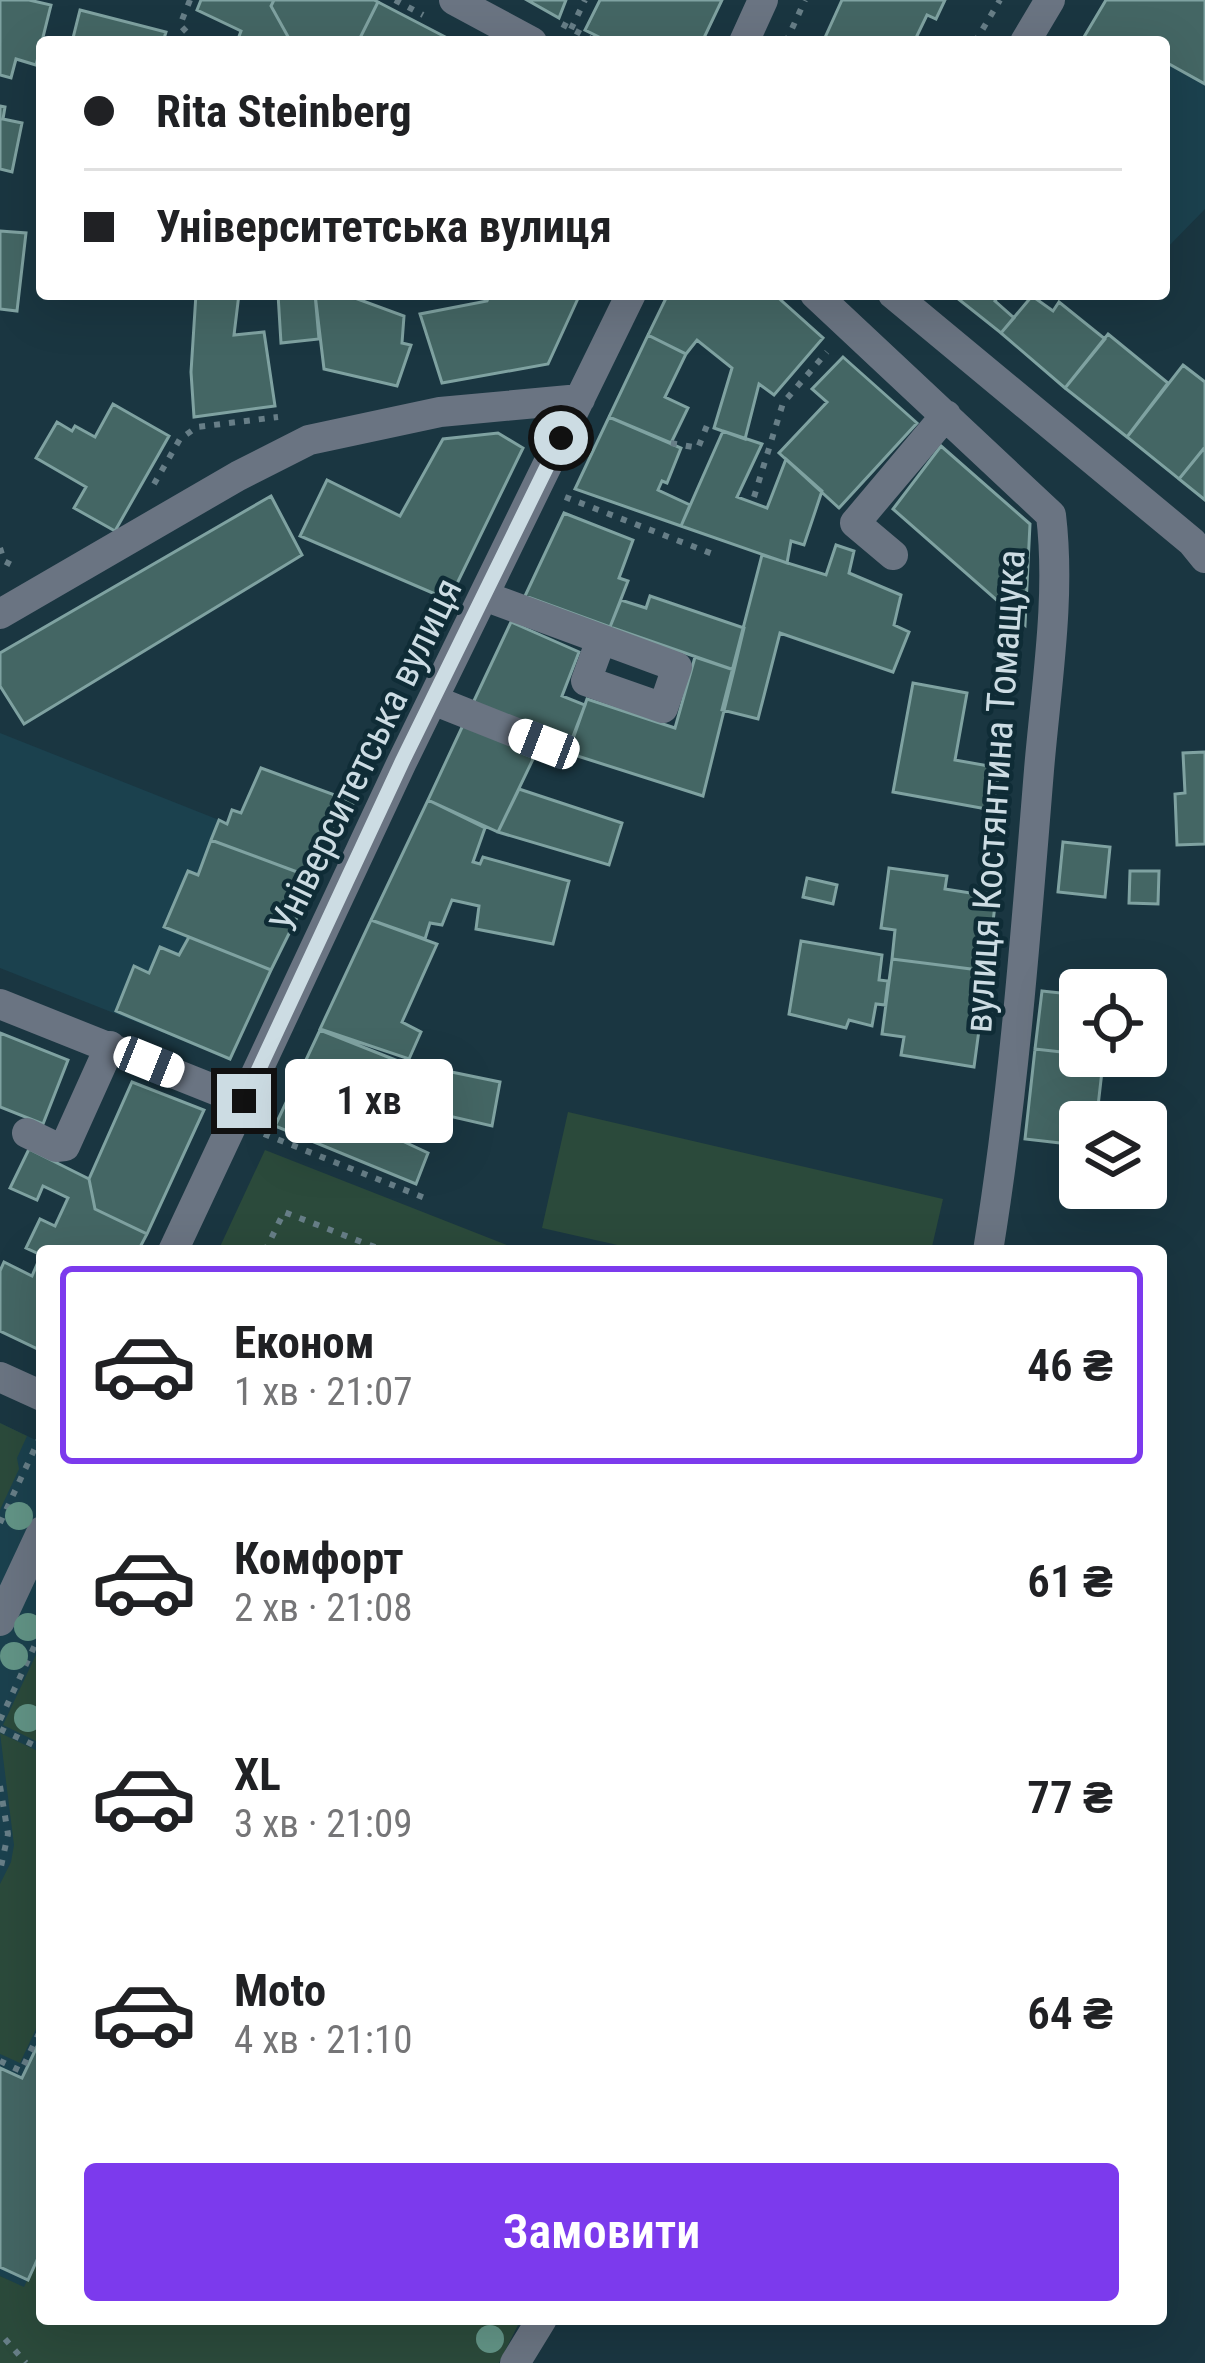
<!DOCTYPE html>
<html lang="uk">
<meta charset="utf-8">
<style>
body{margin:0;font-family:"Roboto Condensed",sans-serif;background:#f6f6f6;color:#202124;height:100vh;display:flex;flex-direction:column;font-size:45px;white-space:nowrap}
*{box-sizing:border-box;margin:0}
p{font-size:39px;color:#757577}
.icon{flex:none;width:66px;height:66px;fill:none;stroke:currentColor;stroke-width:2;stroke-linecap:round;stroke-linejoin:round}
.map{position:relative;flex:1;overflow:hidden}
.side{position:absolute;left:36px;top:1245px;width:1131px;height:1080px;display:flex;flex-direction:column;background:#fff;border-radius:12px;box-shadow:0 12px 48px #0002}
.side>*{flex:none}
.hud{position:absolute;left:36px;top:36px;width:1134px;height:264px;border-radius:12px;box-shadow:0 12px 48px #0002;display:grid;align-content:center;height:264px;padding:0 48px;background:#fff}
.buttons{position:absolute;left:1059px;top:969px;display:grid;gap:24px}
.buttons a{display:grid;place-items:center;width:108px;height:108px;border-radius:12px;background:#fff;box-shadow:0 12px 48px #0002;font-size:60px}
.end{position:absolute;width:54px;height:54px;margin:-27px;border:15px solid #ccdce3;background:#111;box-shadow:0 0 0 6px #111}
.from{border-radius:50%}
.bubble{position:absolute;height:84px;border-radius:12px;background:#fff;box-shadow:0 12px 48px #0002;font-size:39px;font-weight:600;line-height:84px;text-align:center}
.car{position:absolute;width:36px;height:72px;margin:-36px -18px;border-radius:15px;box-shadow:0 0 9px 3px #0007;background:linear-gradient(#fff 24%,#345 0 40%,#fff 0 76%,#345 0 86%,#fff 0)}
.hud b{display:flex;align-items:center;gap:42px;height:114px;font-size:45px}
.hud b+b{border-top:3px solid #e0e0e0}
.hud i{width:30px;height:30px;background:#202124}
ul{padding:21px 0 0;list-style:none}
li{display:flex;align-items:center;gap:36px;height:198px;margin:0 24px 18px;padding:0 24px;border:6px solid transparent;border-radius:12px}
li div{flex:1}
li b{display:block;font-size:45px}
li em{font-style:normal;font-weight:600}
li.active{border-color:#7c3aed}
li>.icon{width:108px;height:108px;stroke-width:1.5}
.button{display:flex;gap:24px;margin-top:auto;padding:24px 48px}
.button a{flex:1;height:138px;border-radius:12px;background:#7c3aed;color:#fff;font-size:48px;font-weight:600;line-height:138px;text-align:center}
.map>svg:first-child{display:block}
.built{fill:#1b414e}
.green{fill:#2b4a3b}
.building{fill:#446664;stroke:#7fa2a1;stroke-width:3}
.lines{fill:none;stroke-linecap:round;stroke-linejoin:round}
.path{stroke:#677e87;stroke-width:6;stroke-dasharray:6 9;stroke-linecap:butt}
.minor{stroke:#6a7482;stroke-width:30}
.tree{fill:#629486}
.route{stroke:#ccdce3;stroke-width:15}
.labels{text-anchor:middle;stroke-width:9;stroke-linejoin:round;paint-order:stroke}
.street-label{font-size:39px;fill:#ccdce3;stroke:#0f2c36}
</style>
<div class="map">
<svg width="1205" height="2363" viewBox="0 0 1205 2363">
<rect width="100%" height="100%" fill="#1a3641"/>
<!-- built -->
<path class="built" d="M1205,0v209l-41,42v-209h-81z
M0,733l219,87 -21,55 -10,-3 -23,55 106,43 -41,89 -230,-91z
M0,1423l42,20v843l-18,2 -24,-12z"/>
<!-- green -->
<path class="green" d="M568,1112l375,87 -12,52h-287l-102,-23z
M265,1150l257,101h-304z
M0,1423l27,13 -10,22 2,11 -19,41z
M42,1642v102l-39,-19z
M0,1733l42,20v263l-22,47 -20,-9v-170l11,-22 3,-17z
M42,2249v70h479l-22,44h-499v-87l24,11z"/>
<!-- building -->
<path class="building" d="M0,0h29l22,5 -15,60 -20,-6 -5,19 -11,-3z
M201,0h73l-3,6 20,36h-54l4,-11 -44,-21z
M274,0h100l4,2 -20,40h-67l-20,-36z
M527,0h39l-7,18z
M600,0h122l-20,42h-93l-24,-12z
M842,0h103l-9,19 -9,-4 -13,27h-91z
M1106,0h99v84l-36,-20 -5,7v-29h-83z
M378,2l77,40h-97z
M80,10l86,22 -3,10h-91z
M0,106l5,1 -2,12 19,4 -10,49 -12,-3z
M0,231l26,2 -9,78 -17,-2z
M196,294h43l-5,41 30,-3 11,74 -81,11 -3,-45z
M278,294h37l4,45 -38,4z
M315,294h29l60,22 -2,27 9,2 -14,41 -73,-17z
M490,294h90l-32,70 -106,19 -22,-69 67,-13z
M668,294h106l49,44 -49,57 -15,-11 -14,55 -31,-11 18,-60 -35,-28 -11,14 -38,-19z
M952,294h48l-5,7 19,17 -13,15z
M1032,296l21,15 6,-9 46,37 -40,49 -64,-55z
M1108,334l60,49 -41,54 -62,-49z
M648,335l38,19 -21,43 23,11 -17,35 -62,-26z
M843,357l74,66 -78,85 -60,-55 48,-51 -15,-13z
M1183,365l22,17v65l-26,32 -52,-42z
M113,404l56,32 -54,95 -41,-23 12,-21 -50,-29 21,-36 15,9 3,-5 20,11z
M609,417l72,31 -14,35 -5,-2 -4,9 32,15 -9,21 -106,-37z
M723,431l39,13 -25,53 30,11 19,-49 36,32 -18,54 -13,-4 -4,22 -106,-37z
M498,433l25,15 -74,152 -149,-64 27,-56 73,36 43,-77z
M941,446l89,78 -5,101 -132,-116z
M1205,447v53l-26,-21z
M271,496l31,59 -278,169 -24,-38v-33z
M564,513l69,27 -14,38 9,3 -18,46 -85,-31z
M836,545l18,6 -5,22 52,22 -7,30 15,7 -16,40 -113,-39 -22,86 -36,-9 40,-155 64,20z
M650,596l94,32 -10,42 -124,-43 11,-27 25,8z
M511,622l68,30 -17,44 23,9 -15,39 -98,-39z
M695,657l39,13 -31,126 -135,-43 19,-54 88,29z
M913,683l54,10 -12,67 45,8 -8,42 -99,-18z
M464,723l72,30 -38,79 -70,-32z
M1205,752v92l-28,1 -2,-51 10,-1 -2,-40z
M261,768l93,34 -38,77 -105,-39 8,-20 8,4 5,-14 9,3z
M519,789l103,34 -13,42 -111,-33z
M428,800l57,28 -12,34 7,2 3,-7 86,24 -16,63 -77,-15 3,-23 -27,-6 -10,25 -12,-2 -5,16 -54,-19z
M211,840l105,39 -45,91 -107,-43 24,-56 10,4z
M1063,842l47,5 -5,50 -47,-5z
M889,868l58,8 -2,13 51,8 -9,74 -95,-12 3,-29 -14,-2z
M1130,871h29l-1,33 -29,-1z
M807,878l30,7 -4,19 -30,-7z
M371,920l66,24 -35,78 19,10 -12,27 -89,-30z
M189,937l82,33 -41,89 -114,-48 18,-45 15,7 11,-26 19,8z
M801,941l81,14 -3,25 9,1 -3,24 -9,-1 -4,22 -23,-6 -3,8 -57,-14z
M892,959l95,12 -13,96 -73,-12 3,-18 -22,-3z
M1042,991l38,4 -1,59 -44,-5z
M320,1030l78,31 -10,41 -27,-12 -14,25 81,38 -12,31 -141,-58z
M0,1033l68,27 -25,64 -43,-17z
M1035,1049l44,5 -1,15 24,2 -5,44 -15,-2 -4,32 -53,-6z
M398,1061l102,21 -8,44 -104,-24z
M132,1082l72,28 -57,124 -52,-25 -6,-30z
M29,1149l60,30 6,30 52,25 -9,17h-96v100l-42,-20v-60l4,-9 28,14 9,-21 -15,-7 14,-29 15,7 13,-28 -25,-12 -6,14 -27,-12z
M42,2036v213l-14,31 -28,-13v-199l22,10z"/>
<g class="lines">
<!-- path -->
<path class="path" d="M190,0l-10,25 16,17
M395,0l28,15
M562,24l35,18
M571,29l14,-29
M786,42l19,-42
M975,42l25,-42
M671,443l27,5 12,-30
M154,484l26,-45 17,-12 81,-10
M565,497l153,59
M754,497l29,-94 44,-51
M0,548l4,13 12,6
M264,1134l161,64
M265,1251l19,-39 101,39
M0,1523l42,-90
M0,1720l42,-90
M0,1729l42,20
M0,1786l8,48 -8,37
M0,2061l21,10 21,-44
M5,2339l21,24"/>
<!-- minor -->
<path class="minor" d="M454,0l78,42
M744,42l19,-42
M1025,42l25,-42
M815,294l236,221c10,83 -5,171 -12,255 -13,160 -25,322 -51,481
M893,294l299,248 13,16
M893,555l-38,-32 91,-108
M484,596l193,71 -14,41 -77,-27 15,-41
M0,614l238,-138 71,-36 131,-28 140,-13
M433,700l111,44
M0,1004l243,97
M27,1133l29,14 9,-1 45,-100
M173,1251l229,-489 229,-468
M0,1377l42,19
M0,1621l42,-90
M515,2363l27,-44"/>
</g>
<!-- trees -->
<g class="tree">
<circle cx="19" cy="1516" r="14"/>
<circle cx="28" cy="1627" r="14"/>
<circle cx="14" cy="1656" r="14"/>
<circle cx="28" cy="1718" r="14"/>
<circle cx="490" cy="2339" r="14"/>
</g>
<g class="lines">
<!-- route -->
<path class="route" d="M244,1101l158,-339 159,-324"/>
</g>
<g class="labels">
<!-- street labels -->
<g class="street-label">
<text transform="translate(365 755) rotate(-64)" y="14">Університетська вулиця</text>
<text transform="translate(994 791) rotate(-86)" y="14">вулиця Костянтина Томащука</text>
</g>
</g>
</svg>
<div class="buttons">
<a><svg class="icon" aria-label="locate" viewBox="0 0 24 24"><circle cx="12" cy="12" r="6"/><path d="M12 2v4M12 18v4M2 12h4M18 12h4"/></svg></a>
<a><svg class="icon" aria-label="layers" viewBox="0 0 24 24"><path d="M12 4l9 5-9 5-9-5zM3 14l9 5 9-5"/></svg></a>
</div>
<i class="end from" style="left:561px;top:438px"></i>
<i class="end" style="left:244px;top:1101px"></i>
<div class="bubble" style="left:285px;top:1059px;width:168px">1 хв</div>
<i class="car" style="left:544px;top:744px;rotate:291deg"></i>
<i class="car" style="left:149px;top:1062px;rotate:112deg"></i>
<div class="hud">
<b><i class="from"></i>Rita Steinberg</b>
<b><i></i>Університетська вулиця</b>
</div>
<section class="side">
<ul>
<li class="active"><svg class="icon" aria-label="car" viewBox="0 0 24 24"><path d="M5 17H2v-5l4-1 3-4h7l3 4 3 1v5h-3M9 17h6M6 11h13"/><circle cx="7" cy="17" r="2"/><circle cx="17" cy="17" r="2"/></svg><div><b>Економ</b><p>1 хв · 21:07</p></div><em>46 ₴</em></li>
<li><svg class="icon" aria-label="car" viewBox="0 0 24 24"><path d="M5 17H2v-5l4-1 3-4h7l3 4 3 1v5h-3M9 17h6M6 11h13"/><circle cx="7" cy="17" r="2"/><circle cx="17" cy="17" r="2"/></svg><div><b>Комфорт</b><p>2 хв · 21:08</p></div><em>61 ₴</em></li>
<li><svg class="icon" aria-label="car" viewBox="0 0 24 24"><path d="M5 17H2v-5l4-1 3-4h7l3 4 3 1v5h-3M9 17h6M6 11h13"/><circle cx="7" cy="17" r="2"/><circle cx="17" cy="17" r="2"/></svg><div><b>XL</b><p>3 хв · 21:09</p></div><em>77 ₴</em></li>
<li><svg class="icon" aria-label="car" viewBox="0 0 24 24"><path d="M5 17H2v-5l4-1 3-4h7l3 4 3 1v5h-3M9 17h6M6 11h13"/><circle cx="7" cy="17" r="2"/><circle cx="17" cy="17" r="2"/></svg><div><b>Moto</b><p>4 хв · 21:10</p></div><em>64 ₴</em></li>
</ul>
<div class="button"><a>Замовити</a></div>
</section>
</div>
